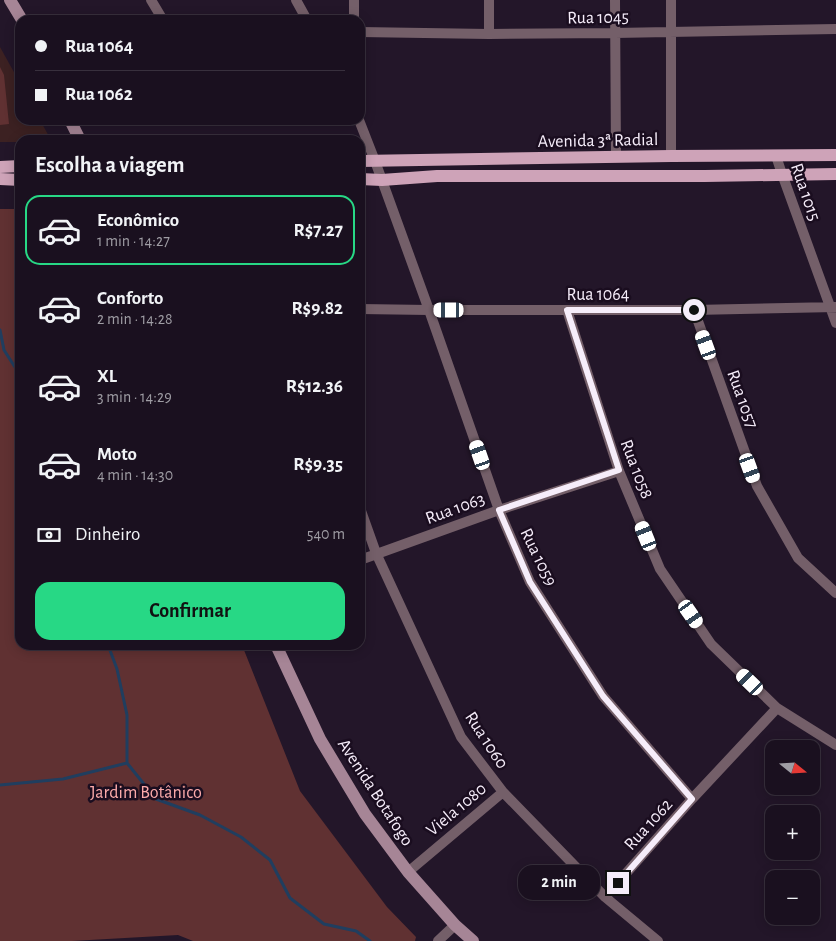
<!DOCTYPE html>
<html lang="pt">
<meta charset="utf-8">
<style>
body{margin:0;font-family:"Alegreya Sans",sans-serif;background:#271e2c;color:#f1f3f6;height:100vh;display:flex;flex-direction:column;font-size:19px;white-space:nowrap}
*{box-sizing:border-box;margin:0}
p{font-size:16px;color:#9f9da4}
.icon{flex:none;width:28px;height:28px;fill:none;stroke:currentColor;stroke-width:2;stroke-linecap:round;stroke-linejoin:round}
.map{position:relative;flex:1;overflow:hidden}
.panel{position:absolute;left:15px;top:135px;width:350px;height:515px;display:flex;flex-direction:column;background:#1a101f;border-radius:15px;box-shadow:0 2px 12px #0003,0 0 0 1px #38303d}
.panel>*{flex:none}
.banner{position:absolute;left:15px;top:15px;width:350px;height:110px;border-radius:15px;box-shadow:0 2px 12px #0003,0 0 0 1px #38303d;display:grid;align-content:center;height:110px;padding:0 20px;background:#1a101f}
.needle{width:32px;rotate:108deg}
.buttons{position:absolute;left:765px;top:740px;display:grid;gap:10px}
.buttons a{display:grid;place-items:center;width:55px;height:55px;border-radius:10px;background:#1a101f;box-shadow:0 2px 12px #0003,0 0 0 1px #38303d;font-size:25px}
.end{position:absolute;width:22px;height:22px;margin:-11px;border:6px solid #f6edfa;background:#111;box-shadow:0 0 0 2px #111}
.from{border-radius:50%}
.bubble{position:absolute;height:35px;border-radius:15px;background:#1a101f;box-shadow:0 2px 12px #0003,0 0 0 1px #38303d;font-size:16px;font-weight:700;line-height:35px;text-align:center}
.car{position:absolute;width:15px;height:30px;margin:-15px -8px;border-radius:6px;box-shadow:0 0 4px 1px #0007;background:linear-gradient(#fff 24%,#345 0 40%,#fff 0 76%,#345 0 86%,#fff 0)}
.banner b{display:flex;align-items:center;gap:18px;height:48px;font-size:19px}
.banner b+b{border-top:1px solid #38303d}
.banner i{width:12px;height:12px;background:#f1f3f6}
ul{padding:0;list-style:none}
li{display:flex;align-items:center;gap:15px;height:70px;margin:0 10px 8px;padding:0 10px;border:2px solid transparent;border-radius:15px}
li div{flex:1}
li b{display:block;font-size:19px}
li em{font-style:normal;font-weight:700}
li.selected{border-color:#27d885}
li>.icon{width:45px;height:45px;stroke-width:1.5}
h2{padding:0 20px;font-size:22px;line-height:60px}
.pay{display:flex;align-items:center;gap:12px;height:55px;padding:0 20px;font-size:19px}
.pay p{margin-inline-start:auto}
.action{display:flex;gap:10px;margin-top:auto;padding:10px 20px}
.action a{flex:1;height:58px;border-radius:15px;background:#27d885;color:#111;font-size:20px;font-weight:700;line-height:58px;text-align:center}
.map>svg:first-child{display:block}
.green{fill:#3c2122}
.forest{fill:#603132}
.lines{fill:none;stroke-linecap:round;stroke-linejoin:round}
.stream{stroke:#203e5f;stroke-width:3}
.street{stroke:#745f69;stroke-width:10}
.secondary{stroke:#a68596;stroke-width:12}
.primary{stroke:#cea3b8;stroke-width:12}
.route{stroke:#f6edfa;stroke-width:6}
.labels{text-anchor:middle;stroke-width:5;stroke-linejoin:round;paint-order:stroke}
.street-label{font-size:18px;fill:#f6edfa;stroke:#1a0d1f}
.park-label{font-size:18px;fill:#fcaaaa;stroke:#1a0d1f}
</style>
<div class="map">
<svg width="836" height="941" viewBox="0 0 836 941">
<rect width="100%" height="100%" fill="#231629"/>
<!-- green -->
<path class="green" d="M0,47l20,36v37h20l11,20h-31v2h-20z"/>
<!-- forest -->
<path class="forest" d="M0,67l4,8 5,49 -9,1z
M0,209h20v436h222l58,146 87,116 29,30 -1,4h-222l-15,-6 -106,6h-72z"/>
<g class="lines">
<!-- stream -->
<path class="stream" d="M0,330l4,20 16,25
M108,645l9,24 10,46v48l29,36 44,16 41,22 29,23 20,38 34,26 32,7 14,10
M0,785l63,-6 64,-16"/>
<!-- street -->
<path class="street" d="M151,0l12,20
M296,0l11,20
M489,0v34
M615,0l1,157
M671,0v156
M354,20v-20
M360,32l129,2 126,-1 221,-4
M359,120l16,41 54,149 70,200 31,72 73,114 89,103
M776,156l6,18 54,149
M360,309l69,1h265l142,-3
M567,310l52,161 41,98 51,75 66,64 59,37
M694,310l63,176 41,72 38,35
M360,508l16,45 85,184 42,55 102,105 53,44
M360,560l139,-50 120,-39
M408,872l95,-80
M605,897l87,-98 85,-91
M438,941l17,-16"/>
<!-- secondary -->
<path class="secondary" d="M10,0l12,20
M70,120l8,16 3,4
M276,645l44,94 45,75 43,58 47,53 18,16"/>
<!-- primary -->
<path class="primary" d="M360,161l311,-5 165,-1
M0,167l20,-1
M0,179l20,1
M360,179l22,1 55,-4h268l131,-2"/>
</g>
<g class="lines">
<!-- route -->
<path class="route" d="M618,883l74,-84 -89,-103 -73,-114 -31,-72 120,-40 -52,-160h127"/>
</g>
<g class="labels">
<!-- street labels -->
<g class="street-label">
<text transform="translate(598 17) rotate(-1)" y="6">Rua 1045</text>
<text transform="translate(598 140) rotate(-1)" y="6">Avenida 3ª Radial</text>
<text transform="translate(806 192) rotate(71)" y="6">Rua 1015</text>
<text x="598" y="300">Rua 1064</text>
<text transform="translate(743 399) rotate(70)" y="6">Rua 1057</text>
<text transform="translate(637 469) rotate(69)" y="6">Rua 1058</text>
<text transform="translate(455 508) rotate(-20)" y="6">Rua 1063</text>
<text transform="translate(539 557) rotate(64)" y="6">Rua 1059</text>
<text transform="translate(487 740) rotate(57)" y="6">Rua 1060</text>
<text transform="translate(376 792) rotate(57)" y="6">Avenida Botafogo</text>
<text transform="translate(456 809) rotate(-40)" y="6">Viela 1080</text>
<text transform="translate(648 824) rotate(-48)" y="6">Rua 1062</text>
</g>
<!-- park labels -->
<g class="park-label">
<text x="146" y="798">Jardim Botânico</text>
</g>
</g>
</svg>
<div class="buttons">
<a><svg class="needle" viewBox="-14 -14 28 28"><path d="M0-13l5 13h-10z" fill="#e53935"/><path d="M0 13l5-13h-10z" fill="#9f9da4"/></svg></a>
<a>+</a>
<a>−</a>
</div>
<i class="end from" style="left:694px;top:310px"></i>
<i class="end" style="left:618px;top:883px"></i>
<div class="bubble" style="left:518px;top:865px;width:82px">2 min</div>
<i class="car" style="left:449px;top:310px;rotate:270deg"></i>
<i class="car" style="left:706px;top:345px;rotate:340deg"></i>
<i class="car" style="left:480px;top:455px;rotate:341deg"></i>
<i class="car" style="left:750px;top:468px;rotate:160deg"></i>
<i class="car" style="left:646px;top:536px;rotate:338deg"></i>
<i class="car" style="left:691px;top:614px;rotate:145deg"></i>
<i class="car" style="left:750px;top:682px;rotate:314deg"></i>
<div class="banner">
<b><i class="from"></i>Rua 1064</b>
<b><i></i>Rua 1062</b>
</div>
<section class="panel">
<h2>Escolha a viagem</h2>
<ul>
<li class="selected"><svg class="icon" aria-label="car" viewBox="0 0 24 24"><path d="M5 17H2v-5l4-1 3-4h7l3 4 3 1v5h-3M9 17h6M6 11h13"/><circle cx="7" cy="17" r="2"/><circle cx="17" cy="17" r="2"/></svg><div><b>Econômico</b><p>1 min · 14:27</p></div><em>R$7.27</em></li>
<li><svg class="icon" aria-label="car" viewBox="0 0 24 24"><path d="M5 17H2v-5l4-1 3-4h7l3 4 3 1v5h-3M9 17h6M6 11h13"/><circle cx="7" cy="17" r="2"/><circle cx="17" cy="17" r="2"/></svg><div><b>Conforto</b><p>2 min · 14:28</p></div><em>R$9.82</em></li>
<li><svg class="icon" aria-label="car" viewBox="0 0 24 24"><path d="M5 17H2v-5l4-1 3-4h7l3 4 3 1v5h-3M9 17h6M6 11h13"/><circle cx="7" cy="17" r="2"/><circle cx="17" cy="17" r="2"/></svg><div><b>XL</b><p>3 min · 14:29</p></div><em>R$12.36</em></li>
<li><svg class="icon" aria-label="car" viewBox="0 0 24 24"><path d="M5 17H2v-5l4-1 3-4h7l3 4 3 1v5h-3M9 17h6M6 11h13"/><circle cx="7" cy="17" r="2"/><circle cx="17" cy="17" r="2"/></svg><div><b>Moto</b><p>4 min · 14:30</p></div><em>R$9.35</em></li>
</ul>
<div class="pay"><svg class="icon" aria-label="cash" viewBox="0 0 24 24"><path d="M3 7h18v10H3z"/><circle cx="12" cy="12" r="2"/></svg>Dinheiro<p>540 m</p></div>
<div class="action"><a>Confirmar</a></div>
</section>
</div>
